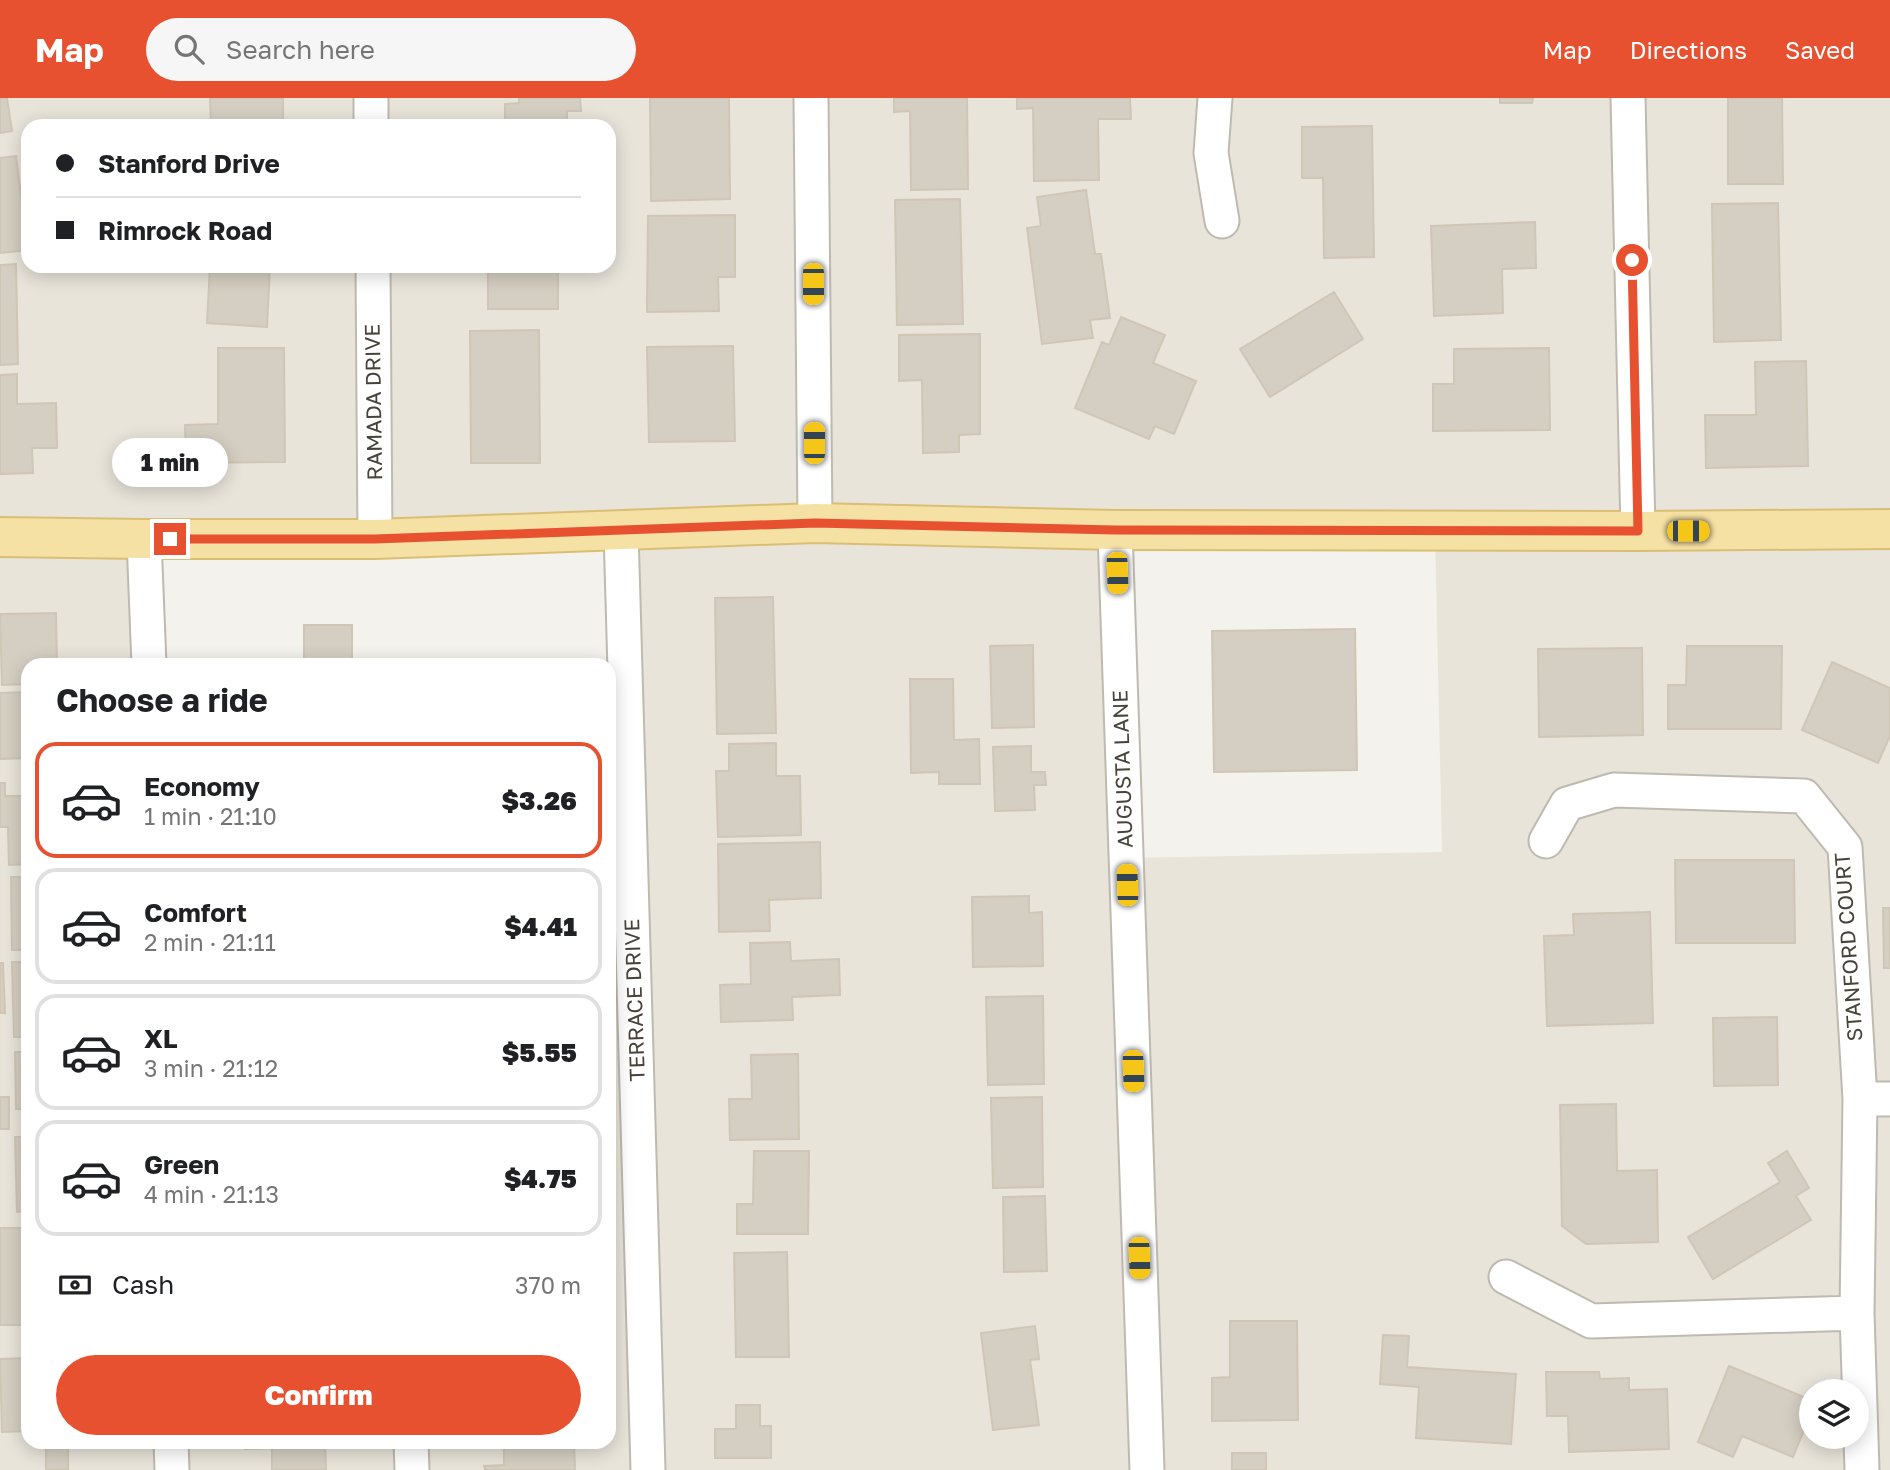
<!DOCTYPE html>
<meta charset="utf-8">
<style>
body{margin:0;font-family:"Golos Text",sans-serif;background:#f6f6f6;color:#202124;height:100vh;display:flex;flex-direction:column;font-size:26px;white-space:nowrap}
*{box-sizing:border-box;margin:0}
p{font-size:23px;color:#757577}
.icon{flex:none;width:38px;height:38px;fill:none;stroke:currentColor;stroke-width:2;stroke-linecap:round;stroke-linejoin:round}
.map{position:relative;flex:1;overflow:hidden}
.side{position:absolute;left:21px;top:560px;width:595px;height:791px;display:flex;flex-direction:column;background:#fff;border-radius:21px;box-shadow:0 4px 18px #0003}
.side>*{flex:none}
.guide{position:absolute;left:21px;top:21px;width:595px;height:154px;border-radius:21px;box-shadow:0 4px 18px #0003;display:grid;align-content:center;height:154px;padding:0 35px;background:#fff}
.buttons{position:absolute;left:1799px;top:1281px;display:grid;gap:14px}
.buttons a{display:grid;place-items:center;width:70px;height:70px;border-radius:50%;background:#fff;box-shadow:0 4px 18px #0003;font-size:35px}
.end{position:absolute;width:32px;height:32px;margin:-16px;border:9px solid #e75130;background:#fff;box-shadow:0 0 0 4px #fff}
.from{border-radius:50%}
.bubble{position:absolute;height:49px;border-radius:24px;background:#fff;box-shadow:0 4px 18px #0003;font-size:23px;font-weight:800;line-height:49px;text-align:center}
.car{position:absolute;width:21px;height:42px;margin:-21px -10px;border-radius:9px;box-shadow:0 0 5px 2px #0007;background:linear-gradient(#f5c518 24%,#345 0 40%,#f5c518 0 76%,#345 0 86%,#f5c518 0)}
.guide b{display:flex;align-items:center;gap:24px;height:66px;font-size:26px}
.guide b+b{border-top:2px solid #e0e0e0}
.guide i{width:18px;height:18px;background:#202124}
ul{padding:0;list-style:none}
li{display:flex;align-items:center;gap:21px;height:116px;margin:0 14px 10px;padding:0 21px;border:4px solid #e0e0e0;border-radius:21px}
li div{flex:1}
li b{display:block;font-size:26px}
li em{font-style:normal;font-weight:800}
li.selected{border-color:#e75130}
li>.icon{width:63px;height:63px;stroke-width:1.5}
h2{padding:0 35px;font-size:32px;line-height:84px}
.pay{display:flex;align-items:center;gap:18px;height:77px;padding:0 35px;font-size:26px}
.pay p{margin-inline-start:auto}
.button{display:flex;gap:14px;margin-top:auto;padding:14px 35px}
.button a{flex:1;height:80px;border-radius:42px;background:#e75130;color:#fff;font-size:28px;font-weight:800;line-height:80px;text-align:center}
header{display:flex;align-items:center;gap:42px;box-sizing:border-box;height:98px;padding:0 35px;background:#e75130;color:#fff}
header strong{font-size:33px}
nav{display:flex;gap:38px;margin-inline-start:auto;font-size:24px}
.search{width:490px;height:63px;background:#f6f6f6;display:flex;align-items:center;gap:18px;box-sizing:border-box;padding:0 24px;border-radius:38px;color:#757577;font-size:26px}
.map>svg:first-child{display:block}
.residential{fill:#e8e4da;fill-rule:evenodd}
.building{fill:#d5cec2;stroke:#d0c6b6;stroke-width:2}
.lines{fill:none;stroke-linecap:round;stroke-linejoin:round}
.minor-casing{stroke:#bfbaaf;stroke-width:37}
.major-casing{stroke:#dabe74;stroke-width:42}
.minor{stroke:#fff;stroke-width:33}
.major{stroke:#f6e1a4;stroke-width:38}
.route{stroke:#e75130;stroke-width:9}
.labels{text-anchor:middle;stroke-width:5;stroke-linejoin:round;paint-order:stroke}
.street-label{font-size:21px;fill:#48433a;stroke:#fff}
</style>
<header>
<strong>Map</strong>
<div class="search"><svg class="icon" aria-label="search" viewBox="0 0 24 24"><circle cx="10" cy="10" r="6"/><path d="M15 15l6 6"/></svg>Search here</div>
<nav><a>Map</a><a>Directions</a><a>Saved</a></nav>
</header>
<div class="map">
<svg width="1890" height="1372" viewBox="0 0 1890 1372">
<rect width="100%" height="100%" fill="#f4f2ec"/>
<!-- residential -->
<path class="residential" d="M0,0h1890v1372h-1890zM28,28h581v140h-581zM1115,432l320,1 7,321 -316,6zM621,433l11,369 -23,1v541h-581v-777h120l-3,-126zM1811,1293h46v46h-46z"/>
<!-- building -->
<path class="building" d="M0,0h7l5,33 -12,2z
M210,0h73v28h-72z
M519,0h61l1,13h-14v15h-62v-22l14,-1z
M650,0h79l1,101 -79,2z
M894,0h73l1,91 -57,1 -1,-79 -16,1z
M1017,0h113l1,21h-33l1,61 -65,1 -1,-73 -16,1z
M1500,0h33l-1,5h-32z
M1728,0h54l1,86h-55z
M1372,28l2,131 -50,1 -1,-80h-21v-51z
M16,58l12,94 -28,3v-95z
M1086,92l9,64h6l9,64 -20,2 3,18 -51,6 -15,-116 14,-2 -4,-29z
M960,101l3,125 -66,1 -2,-125z
M1778,105l3,137 -67,2 -2,-138z
M735,117v62h-17l1,34 -72,1 1,-96z
M1535,124l1,46 -34,1 1,44 -69,3 -3,-90z
M16,166l2,100 -18,1v-100z
M210,168h60l-3,61 -60,-4z
M488,168h70v43h-70z
M1334,194l29,47 -93,58 -30,-48z
M1121,219l44,18 -12,28 43,18 -22,53 -19,-8 -6,13 -74,-31 27,-66 7,3z
M539,232l1,133h-69l-1,-132z
M980,236v100l-21,1v17l-36,1 -1,-73 -23,1v-46z
M733,248l2,95 -86,1 -2,-95z
M218,250h66l1,114 -99,1 -1,-38 33,-1z
M1549,250l1,82 -117,1v-47h21v-35z
M1806,263l2,105 -102,2 -1,-53h51l-1,-53z
M17,276v30l39,-1 1,45h-25l1,25 -33,1v-99z
M773,499l3,136 -59,1 -2,-136z
M56,515l1,52h-29v19l-26,1 -2,-71z
M304,527h48v40h-48z
M1355,531l2,141 -143,2 -2,-141z
M1033,547l1,82 -42,1 -2,-82z
M1687,548h95l-1,83h-113v-44h18z
M1642,550l1,87 -104,2 -1,-88z
M1832,564l58,26v48l-12,27 -76,-33z
M910,581h43l1,61 25,-1 1,45h-41v-12l-28,1z
M28,594v66l-28,1v-66z
M776,645v33h24l1,59 -83,2 -2,-66h13v-27z
M1031,648v26h14l1,13h-12l1,25 -40,1 -2,-64z
M0,685h5v13h23v68l-19,1 -1,-38h-8z
M820,744l1,56 -52,2 1,31 -51,1 -1,-88z
M1675,762h119l1,83h-119z
M11,779h17v73h-16z
M1029,798v17l13,-1 1,54 -70,1 -1,-70z
M1883,810h7v60h-6z
M1650,814l3,111 -106,3 -3,-90 30,-1 -1,-21z
M790,844l1,19 48,-2 1,36 -48,2 1,23 -72,2 -1,-37 31,-1 -1,-41z
M12,864h16v75h-14z
M0,865h3l2,50h-5z
M1043,898l1,88 -56,1 -2,-88z
M1777,919l1,68 -64,1 -1,-68z
M15,954h13v57h-12z
M798,956l1,85 -69,1 -1,-41h23l-1,-44z
M0,999h9v32h-9z
M1042,999l1,90 -50,1 -2,-90z
M1616,1006l1,67 40,-1 1,72 -72,2 -24,-18 -2,-121z
M15,1039h13v74l-11,1z
M754,1053h55l-1,83h-71v-30h16z
M1787,1053l22,37 -13,8 15,24 -98,59 -25,-42 92,-55 -12,-19z
M1045,1098l2,75 -43,1 -1,-75z
M0,1130h28v97h-28z
M787,1154l2,105h-53l-2,-104z
M1230,1223h67l1,99 -86,1v-43l18,-1z
M1035,1228l4,33 -9,1 9,65 -46,5 -12,-97z
M1383,1237l26,1 -2,31 109,7 -5,70 -95,-6 3,-51 -39,-3z
M28,1260v73l-26,1 -2,-73z
M1729,1268l82,34v13l-18,44 -51,-21 -9,21 -35,-15z
M1546,1274h53l1,7 29,-1v12l38,-1 2,60 -100,3 -1,-36h-21z
M736,1307h24v21h11v32h-56v-29h21z
M46,1344h22v27l-22,1z
M245,1344h80l1,28h-54v-22l-27,1z
M504,1344h70l1,28h-90l-1,-4 20,-1z
M1232,1355h34v17h-34z"/>
<g class="lines">
<!-- minor casing -->
<g class="minor-casing">
<path id="minor" d="M371,0v28
M811,0l4,425
M1215,0l-4,55 11,68
M1628,0l10,433
M373,168l2,273
M1115,432l32,940
M621,433l27,939
M144,441l5,126
M1546,743l21,-37 47,-14 190,6 41,51 15,252 -3,214 5,157
M1860,1001h30
M1506,1179l85,44 266,-8
M171,1344l1,28
M411,1344l1,28"/>
</g>
<!-- major casing -->
<g class="major-casing">
<path id="major" d="M0,439l144,2h231l440,-16 300,7 523,1 252,-2"/>
</g>
<!-- minor -->
<use href="#minor" class="minor"/>
<!-- major -->
<use href="#major" class="major"/>
</g>
<g class="lines">
<!-- route -->
<path class="route" d="M170,441h205l440,-16 300,7 523,1 -6,-271"/>
</g>
<g class="labels">
<!-- street labels -->
<g class="street-label">
<text transform="translate(374 304) rotate(-91)" y="7">RAMADA DRIVE</text>
<text transform="translate(1123 671) rotate(-92)" y="7">AUGUSTA LANE</text>
<text transform="translate(1849 849) rotate(-94)" y="7">STANFORD COURT</text>
<text transform="translate(635 902) rotate(-92)" y="7">TERRACE DRIVE</text>
</g>
</g>
</svg>
<div class="buttons">
<a><svg class="icon" aria-label="layers" viewBox="0 0 24 24"><path d="M12 4l9 5-9 5-9-5zM3 14l9 5 9-5"/></svg></a>
</div>
<i class="end from" style="left:1632px;top:162px"></i>
<i class="end" style="left:170px;top:441px"></i>
<div class="bubble" style="left:112px;top:340px;width:116px">1 min</div>
<i class="car" style="left:813px;top:186px;rotate:180deg"></i>
<i class="car" style="left:814px;top:345px;rotate:0deg"></i>
<i class="car" style="left:1688px;top:433px;rotate:90deg"></i>
<i class="car" style="left:1117px;top:475px;rotate:178deg"></i>
<i class="car" style="left:1127px;top:787px;rotate:358deg"></i>
<i class="car" style="left:1133px;top:973px;rotate:178deg"></i>
<i class="car" style="left:1139px;top:1160px;rotate:178deg"></i>
<div class="guide">
<b><i class="from"></i>Stanford Drive</b>
<b><i></i>Rimrock Road</b>
</div>
<section class="side">
<h2>Choose a ride</h2>
<ul>
<li class="selected"><svg class="icon" aria-label="car" viewBox="0 0 24 24"><path d="M5 17H2v-5l4-1 3-4h7l3 4 3 1v5h-3M9 17h6M6 11h13"/><circle cx="7" cy="17" r="2"/><circle cx="17" cy="17" r="2"/></svg><div><b>Economy</b><p>1 min · 21:10</p></div><em>$3.26</em></li>
<li><svg class="icon" aria-label="car" viewBox="0 0 24 24"><path d="M5 17H2v-5l4-1 3-4h7l3 4 3 1v5h-3M9 17h6M6 11h13"/><circle cx="7" cy="17" r="2"/><circle cx="17" cy="17" r="2"/></svg><div><b>Comfort</b><p>2 min · 21:11</p></div><em>$4.41</em></li>
<li><svg class="icon" aria-label="car" viewBox="0 0 24 24"><path d="M5 17H2v-5l4-1 3-4h7l3 4 3 1v5h-3M9 17h6M6 11h13"/><circle cx="7" cy="17" r="2"/><circle cx="17" cy="17" r="2"/></svg><div><b>XL</b><p>3 min · 21:12</p></div><em>$5.55</em></li>
<li><svg class="icon" aria-label="car" viewBox="0 0 24 24"><path d="M5 17H2v-5l4-1 3-4h7l3 4 3 1v5h-3M9 17h6M6 11h13"/><circle cx="7" cy="17" r="2"/><circle cx="17" cy="17" r="2"/></svg><div><b>Green</b><p>4 min · 21:13</p></div><em>$4.75</em></li>
</ul>
<div class="pay"><svg class="icon" aria-label="cash" viewBox="0 0 24 24"><path d="M3 7h18v10H3z"/><circle cx="12" cy="12" r="2"/></svg>Cash<p>370 m</p></div>
<div class="button"><a>Confirm</a></div>
</section>
</div>
